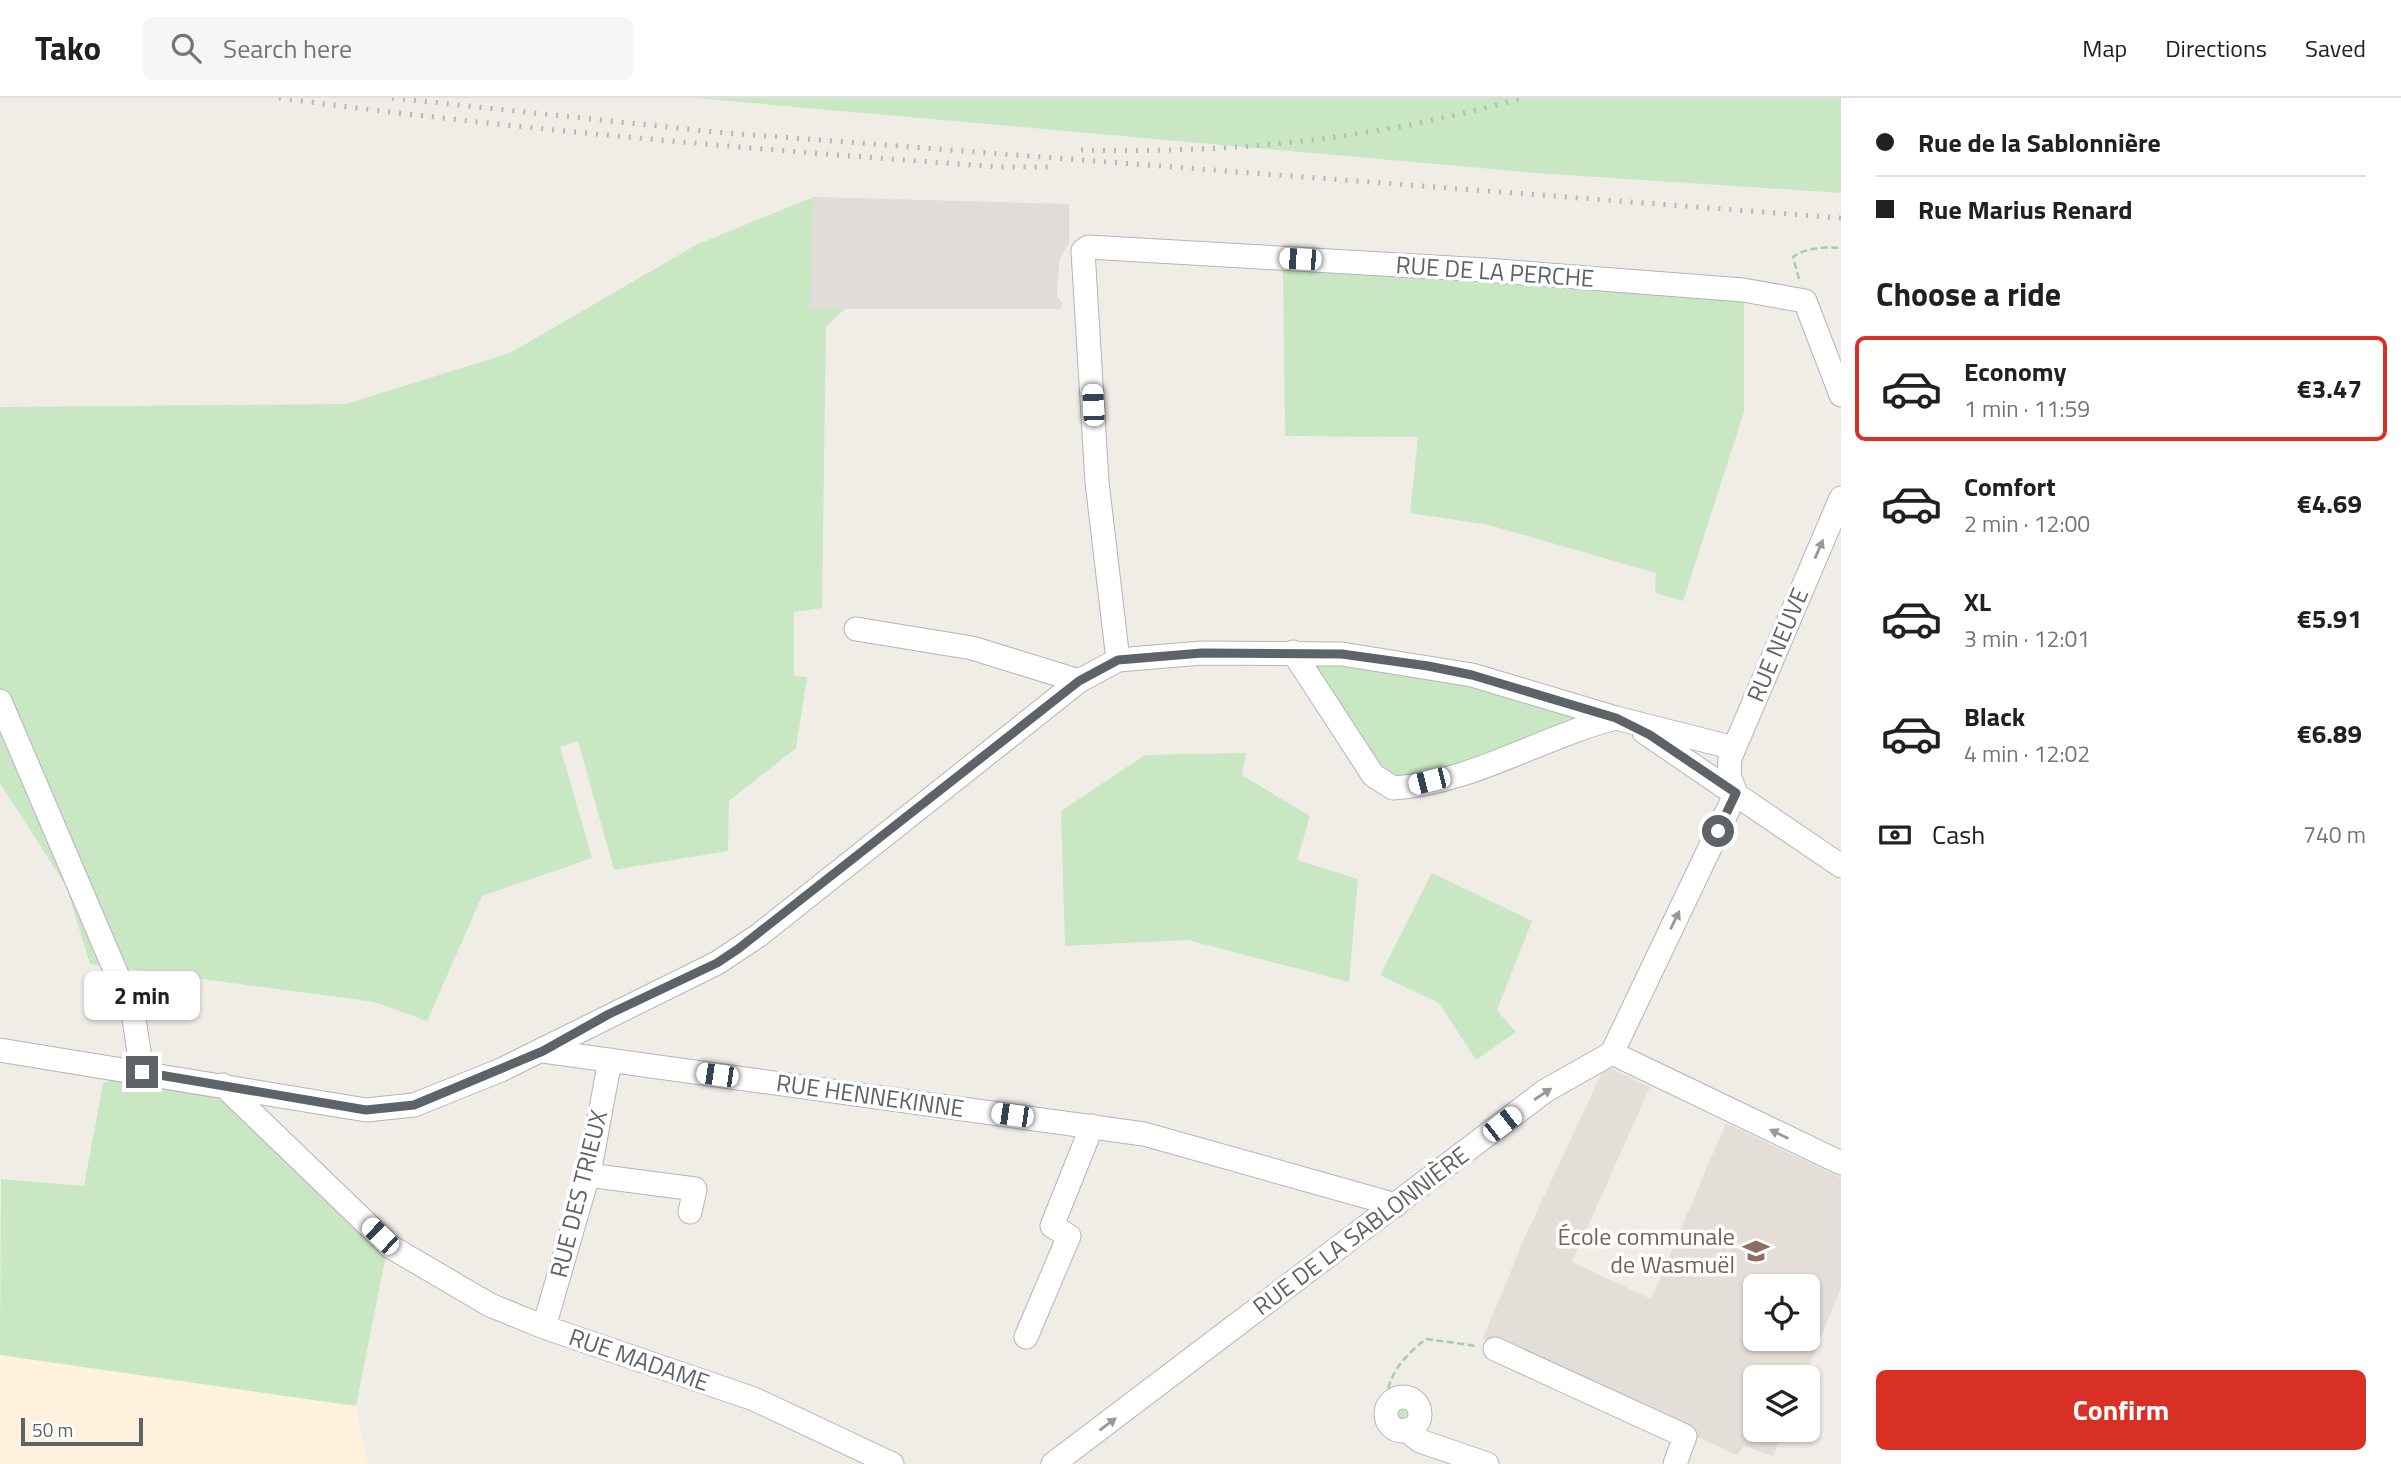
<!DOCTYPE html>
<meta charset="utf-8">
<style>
body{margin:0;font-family:"Titillium Web",sans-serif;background:#f6f6f6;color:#202124;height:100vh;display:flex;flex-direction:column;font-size:26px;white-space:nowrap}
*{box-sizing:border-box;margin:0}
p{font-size:23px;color:#757577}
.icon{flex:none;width:38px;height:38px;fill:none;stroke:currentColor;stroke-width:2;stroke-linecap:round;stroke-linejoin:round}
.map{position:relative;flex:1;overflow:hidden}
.panel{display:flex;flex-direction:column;background:#fff;width:560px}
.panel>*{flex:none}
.banner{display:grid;align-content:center;height:154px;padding:0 35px;background:#fff}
.fabs{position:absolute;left:1743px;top:1176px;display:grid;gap:14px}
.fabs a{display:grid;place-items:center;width:77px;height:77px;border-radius:10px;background:#fff;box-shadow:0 2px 5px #0004;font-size:35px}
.scale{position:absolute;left:21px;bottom:18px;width:122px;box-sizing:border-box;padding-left:7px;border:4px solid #5e6367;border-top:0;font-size:19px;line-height:24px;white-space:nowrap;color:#5e6367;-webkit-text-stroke:5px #fff;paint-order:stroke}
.end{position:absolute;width:32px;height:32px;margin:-16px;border:9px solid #5e6367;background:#fff;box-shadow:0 0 0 4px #fff}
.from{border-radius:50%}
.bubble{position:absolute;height:49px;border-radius:10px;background:#fff;box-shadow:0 2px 5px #0004;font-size:23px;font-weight:700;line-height:49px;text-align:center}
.car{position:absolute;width:21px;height:42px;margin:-21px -10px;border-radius:9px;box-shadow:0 0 5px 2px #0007;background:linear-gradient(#fff 24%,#345 0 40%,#fff 0 76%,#345 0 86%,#fff 0)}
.banner b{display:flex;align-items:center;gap:24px;height:66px;font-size:26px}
.banner b+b{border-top:2px solid #e0e0e0}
.banner i{width:18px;height:18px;background:#202124}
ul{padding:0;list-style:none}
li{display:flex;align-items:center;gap:21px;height:105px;margin:0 14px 10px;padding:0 21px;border:4px solid transparent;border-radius:10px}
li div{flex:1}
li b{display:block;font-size:26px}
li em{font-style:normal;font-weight:700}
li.on{border-color:#d93025}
li>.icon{width:63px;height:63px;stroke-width:1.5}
h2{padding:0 35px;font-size:32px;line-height:84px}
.pay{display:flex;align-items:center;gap:18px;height:77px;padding:0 35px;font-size:26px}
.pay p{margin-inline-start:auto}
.cta{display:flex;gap:14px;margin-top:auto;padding:14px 35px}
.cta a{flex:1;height:80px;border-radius:10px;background:#d93025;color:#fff;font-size:28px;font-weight:700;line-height:80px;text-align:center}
header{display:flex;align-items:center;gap:42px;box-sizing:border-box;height:98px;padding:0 35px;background:#fff;border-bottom:2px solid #e0e0e0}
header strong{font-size:33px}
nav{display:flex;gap:38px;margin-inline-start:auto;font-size:24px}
.search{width:490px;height:63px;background:#f6f6f6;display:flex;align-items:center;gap:18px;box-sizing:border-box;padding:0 24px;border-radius:10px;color:#757577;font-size:26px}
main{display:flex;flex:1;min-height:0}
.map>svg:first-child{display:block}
.commercial{fill:#fef2de}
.industrial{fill:#dfdcd9}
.education{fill:#e3ded8;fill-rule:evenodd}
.green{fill:#c9e7c3}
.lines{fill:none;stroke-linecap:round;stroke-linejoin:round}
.minor-casing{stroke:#b2b5b9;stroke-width:25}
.path{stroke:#a0d0a6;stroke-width:2.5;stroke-dasharray:7 3.5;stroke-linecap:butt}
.minor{stroke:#fff;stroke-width:23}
.rail{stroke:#b5b6b7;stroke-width:5;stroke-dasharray:2 9;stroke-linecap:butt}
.oneway{fill:#969a9c}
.route{stroke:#5e6367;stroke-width:9}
.labels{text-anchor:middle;stroke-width:7;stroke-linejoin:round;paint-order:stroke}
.street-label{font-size:24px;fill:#5e6367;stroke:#fff}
.education-label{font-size:24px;fill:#785e54;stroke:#fff;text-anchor:end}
</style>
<header>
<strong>Tako</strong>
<div class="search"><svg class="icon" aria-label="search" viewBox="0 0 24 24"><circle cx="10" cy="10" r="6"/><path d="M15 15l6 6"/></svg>Search here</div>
<nav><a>Map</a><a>Directions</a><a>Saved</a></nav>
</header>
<main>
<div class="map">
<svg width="1841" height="1366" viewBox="0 0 1841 1366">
<rect width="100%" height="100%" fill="#f0ede7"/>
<!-- commercial -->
<path class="commercial" d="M0,1257l356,51 12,58h-368z"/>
<!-- industrial -->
<path class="industrial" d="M813,99l256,7v39l-9,15 -3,29v9l5,7 -2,6h-250z"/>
<!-- education -->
<path class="education" d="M1605,968l45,21 -78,175 79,37 75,-176 115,55v109l-36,90h-50v53h29l-11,26 -29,-10 -7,9 -254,-116 41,-100zM1755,1188h53v53h-53z"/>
<!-- green -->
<path class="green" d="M696,0h1145v95l-305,-20z
M813,99l-3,112h35l-19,17 -4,282 -28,4v64l13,1 -11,71 -67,53 -1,50 -114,19 -36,-129 -18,6 32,111 -110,38 -55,125 -52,-19 -285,-38 -24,-78 -66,-103v-376l346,-3 164,-51 186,-108z
M1283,165l461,38v111l-61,189 -28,-8 1,-20 -167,-48 -79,-12 8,-76 -133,-1z
M1313,561l112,13 155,42 -1,9 -105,39 -69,15 -15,-3 -12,-7 -67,-99z
M1246,655l-4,22 68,41 -13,44 61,19 -9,103 -161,-42 -123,6 -4,-135 84,-56z
M1432,775l100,48 -35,89 19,22 -40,28 -37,-57 -59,-28z
M124,978l85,17 29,19 148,143 -30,151 -356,-51 1,-176 83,7 19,-103z
M1394 1314a9 9 0 1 1 18 0a9 9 0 1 1-18 0Z"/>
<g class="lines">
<!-- minor casing -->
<g class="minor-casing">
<path id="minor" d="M856,531l116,19 107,33
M1293,554l80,123 20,13c79,-5 148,-51 223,-70
M1118,562l-21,-178 -14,-231 5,-4 398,23 257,20 62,11 36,94
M0,603l133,311 9,60
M1644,634l197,134
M1736,695l-7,-17 1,-18 111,-260
M0,952l366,60 48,-5 87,-35 216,-107 42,-28 320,-254 39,-21 84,-7 140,1 130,21 144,43 118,30
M543,953l601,83 252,71
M1612,955l229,110
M223,987l168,162 99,58 54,22 210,72 138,65
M588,1077l107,14 -5,23
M544,1229l46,-159 20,-108
M1026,1239l43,-101 -17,-10 40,-100
M1495,1251l190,87 -10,28
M1386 1316a17 17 0 1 1 34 0a17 17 0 1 1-34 0Z
M1406,1332l14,11 67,23
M1053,1366l492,-373 67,-38 124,-260"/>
</g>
<!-- path -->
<path class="path" d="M1799,181l-6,-22c14,-10 31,-10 48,-9
M1387,1311c-4,-30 17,-53 39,-70l51,7"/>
<!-- minor -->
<use href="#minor" class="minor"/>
<!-- rail -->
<path class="rail" d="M279,0c240,32 480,52 722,69h55
M392,0l323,34 1126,86
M1081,52c150,4 297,-11 441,-52"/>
</g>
<!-- one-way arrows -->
<defs><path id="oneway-solid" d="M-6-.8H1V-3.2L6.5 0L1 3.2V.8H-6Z" transform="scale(1.75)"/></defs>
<g class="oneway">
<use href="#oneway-solid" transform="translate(1819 451) rotate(-67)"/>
<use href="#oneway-solid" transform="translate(1675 822) rotate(-64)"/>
<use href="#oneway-solid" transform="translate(1543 996) rotate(-33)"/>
<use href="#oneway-solid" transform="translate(1779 1036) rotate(-154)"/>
<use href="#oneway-solid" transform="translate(1108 1326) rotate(-37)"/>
</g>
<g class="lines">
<!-- route -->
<path class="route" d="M142,974l224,38 48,-5 129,-54 66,-37 108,-51 21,-14 341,-268 39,-21 84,-7 140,1 86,12 44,9 144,43 34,17 86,58 -18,38"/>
</g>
<!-- icons -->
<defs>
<g id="school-bare" transform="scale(2.1)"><path d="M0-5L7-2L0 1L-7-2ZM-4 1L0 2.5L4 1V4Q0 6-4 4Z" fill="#8d6e63" stroke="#fff" stroke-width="2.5" paint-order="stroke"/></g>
</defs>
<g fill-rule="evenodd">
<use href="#school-bare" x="1756" y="1153"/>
</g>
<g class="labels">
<!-- street labels -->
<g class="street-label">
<text transform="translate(1495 174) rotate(4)" y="8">RUE DE LA PERCHE</text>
<text transform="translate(1778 547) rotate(-67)" y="8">RUE NEUVE</text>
<text transform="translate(870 998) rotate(8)" y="8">RUE HENNEKINNE</text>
<text transform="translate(579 1096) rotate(-76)" y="8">RUE DES TRIEUX</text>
<text transform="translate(1361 1133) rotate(-37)" y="8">RUE DE LA SABLONNIÈRE</text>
<text transform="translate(639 1262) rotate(19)" y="8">RUE MADAME</text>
</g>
<!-- education labels -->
<g class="education-label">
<text x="1735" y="1147">École communale<tspan x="1735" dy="28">de Wasmuël</tspan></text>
</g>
</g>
</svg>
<div class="fabs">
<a><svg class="icon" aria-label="locate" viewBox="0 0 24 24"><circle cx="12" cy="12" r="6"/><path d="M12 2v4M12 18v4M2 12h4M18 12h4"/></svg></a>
<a><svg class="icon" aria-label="layers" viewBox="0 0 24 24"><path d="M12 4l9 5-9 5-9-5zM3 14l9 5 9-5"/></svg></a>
</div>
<div class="scale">50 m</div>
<i class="end from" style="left:1718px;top:733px"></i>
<i class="end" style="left:142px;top:974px"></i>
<div class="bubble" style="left:84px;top:873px;width:116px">2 min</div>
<i class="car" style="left:1300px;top:161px;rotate:273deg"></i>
<i class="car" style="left:1093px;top:307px;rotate:357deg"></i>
<i class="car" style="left:1429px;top:683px;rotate:256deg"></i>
<i class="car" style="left:717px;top:977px;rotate:278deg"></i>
<i class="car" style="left:1012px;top:1017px;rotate:278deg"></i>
<i class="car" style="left:1502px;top:1026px;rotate:52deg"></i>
<i class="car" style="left:380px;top:1138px;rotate:314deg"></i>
</div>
<section class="panel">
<div class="banner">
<b><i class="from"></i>Rue de la Sablonnière</b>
<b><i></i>Rue Marius Renard</b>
</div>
<h2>Choose a ride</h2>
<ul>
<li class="on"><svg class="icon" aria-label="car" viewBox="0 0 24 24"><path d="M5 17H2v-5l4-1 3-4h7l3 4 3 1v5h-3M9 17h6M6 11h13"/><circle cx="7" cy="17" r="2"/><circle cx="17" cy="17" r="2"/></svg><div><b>Economy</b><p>1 min · 11:59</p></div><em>€3.47</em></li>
<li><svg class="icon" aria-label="car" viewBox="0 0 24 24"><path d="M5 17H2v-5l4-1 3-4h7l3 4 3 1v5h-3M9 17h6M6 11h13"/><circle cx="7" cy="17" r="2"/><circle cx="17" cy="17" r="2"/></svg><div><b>Comfort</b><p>2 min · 12:00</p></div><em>€4.69</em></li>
<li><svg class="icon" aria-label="car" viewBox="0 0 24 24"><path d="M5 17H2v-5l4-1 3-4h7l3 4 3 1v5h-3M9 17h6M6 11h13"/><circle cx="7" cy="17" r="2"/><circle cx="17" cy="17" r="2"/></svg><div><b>XL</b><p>3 min · 12:01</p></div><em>€5.91</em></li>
<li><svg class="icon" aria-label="car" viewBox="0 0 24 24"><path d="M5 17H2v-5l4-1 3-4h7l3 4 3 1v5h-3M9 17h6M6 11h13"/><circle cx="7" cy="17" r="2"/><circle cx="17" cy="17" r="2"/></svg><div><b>Black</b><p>4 min · 12:02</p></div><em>€6.89</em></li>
</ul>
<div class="pay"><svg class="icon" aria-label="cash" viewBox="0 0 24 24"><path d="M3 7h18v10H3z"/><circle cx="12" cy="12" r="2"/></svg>Cash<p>740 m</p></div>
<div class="cta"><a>Confirm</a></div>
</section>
</main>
